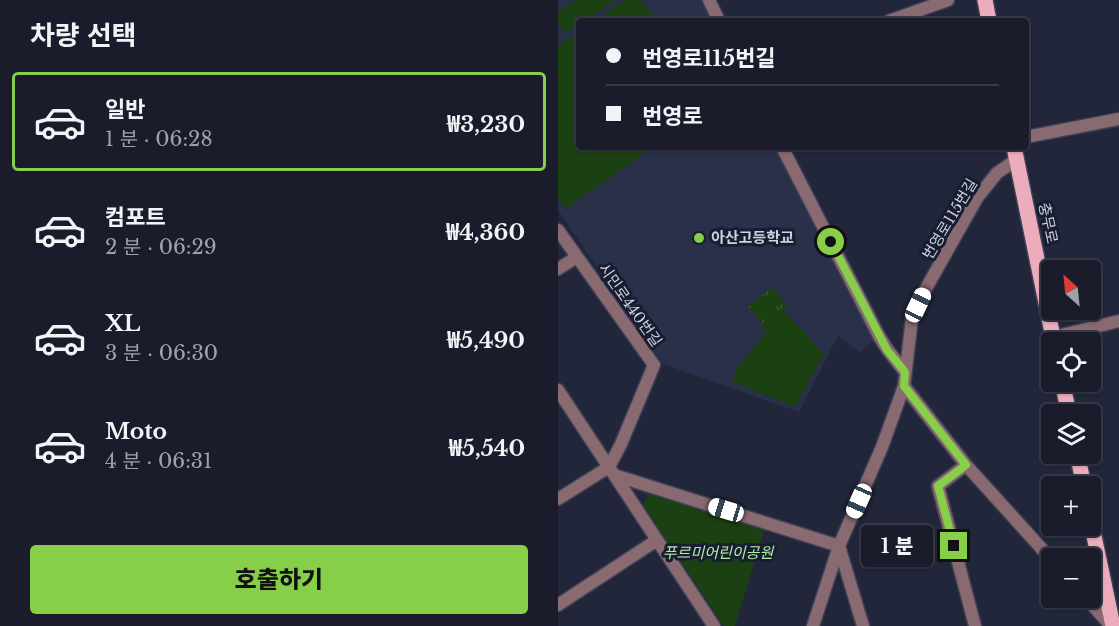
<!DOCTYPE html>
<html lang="ko">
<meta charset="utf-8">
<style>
body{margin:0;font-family:"Libre Baskerville","Noto Sans KR",serif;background:#272938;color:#f1f3f6;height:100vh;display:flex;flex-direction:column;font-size:22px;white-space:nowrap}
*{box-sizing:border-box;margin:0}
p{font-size:20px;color:#9fa1a9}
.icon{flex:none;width:33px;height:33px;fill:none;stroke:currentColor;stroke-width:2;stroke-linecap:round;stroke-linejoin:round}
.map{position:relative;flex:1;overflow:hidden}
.details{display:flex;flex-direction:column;background:#1a1c2c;width:558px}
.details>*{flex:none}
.banner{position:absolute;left:18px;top:18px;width:453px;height:132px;border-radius:6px;box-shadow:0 2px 4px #0004,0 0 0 2px #383a48;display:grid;align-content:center;height:132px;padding:0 30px;background:#1a1c2c}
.needle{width:39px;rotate:333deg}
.tools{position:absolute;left:483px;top:260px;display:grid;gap:12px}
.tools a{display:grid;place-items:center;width:60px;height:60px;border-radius:6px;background:#1a1c2c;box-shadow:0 2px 4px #0004,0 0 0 2px #383a48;font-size:30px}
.end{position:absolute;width:27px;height:27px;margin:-14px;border:8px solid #88cf49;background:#111;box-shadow:0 0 0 3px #111}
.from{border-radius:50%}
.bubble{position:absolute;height:42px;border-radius:6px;background:#1a1c2c;box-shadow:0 2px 4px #0004,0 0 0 2px #383a48;font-size:20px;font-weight:800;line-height:42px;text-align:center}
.car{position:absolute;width:18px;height:36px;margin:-18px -9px;border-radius:8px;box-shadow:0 0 4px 2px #0007;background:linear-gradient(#fff 24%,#345 0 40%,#fff 0 76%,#345 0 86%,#fff 0)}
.banner b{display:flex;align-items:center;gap:21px;height:57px;font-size:22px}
.banner b+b{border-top:2px solid #383a48}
.banner i{width:15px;height:15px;background:#f1f3f6}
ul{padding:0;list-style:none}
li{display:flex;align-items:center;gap:18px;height:99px;margin:0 12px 9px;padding:0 18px;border:3px solid transparent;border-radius:6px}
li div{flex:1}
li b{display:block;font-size:22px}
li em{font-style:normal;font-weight:800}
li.active{border-color:#88cf49}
li>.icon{width:54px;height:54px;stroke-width:1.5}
h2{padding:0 30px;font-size:27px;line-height:72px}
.button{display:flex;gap:12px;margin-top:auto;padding:12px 30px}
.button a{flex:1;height:69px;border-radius:6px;background:#88cf49;color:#111;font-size:24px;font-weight:800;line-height:69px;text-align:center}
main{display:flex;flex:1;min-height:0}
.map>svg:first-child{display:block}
.built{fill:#2a2f4a}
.grass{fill:url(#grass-tufts)}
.green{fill:#1b4012}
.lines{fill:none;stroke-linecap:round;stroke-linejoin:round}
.minor-casing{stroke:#3e4155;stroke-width:15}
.primary-casing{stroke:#3e4155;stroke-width:18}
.minor{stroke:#896a71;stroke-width:12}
.primary{stroke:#ebacbb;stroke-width:15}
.route{stroke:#88cf49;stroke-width:8}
.poi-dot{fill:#88cf49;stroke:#191d31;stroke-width:2}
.labels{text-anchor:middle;stroke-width:6;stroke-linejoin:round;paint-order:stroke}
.street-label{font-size:15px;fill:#ced1df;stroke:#191d31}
.poi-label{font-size:15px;font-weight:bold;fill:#ced1df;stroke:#191d31;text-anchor:start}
.park-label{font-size:15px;font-style:italic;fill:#b0eea2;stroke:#191d31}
</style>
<main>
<section class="details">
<h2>차량 선택</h2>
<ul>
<li class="active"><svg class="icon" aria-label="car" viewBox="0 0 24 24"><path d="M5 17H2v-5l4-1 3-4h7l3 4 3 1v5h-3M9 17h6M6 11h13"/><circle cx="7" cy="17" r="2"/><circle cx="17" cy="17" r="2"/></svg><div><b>일반</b><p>1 분 · 06:28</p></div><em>₩3,230</em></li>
<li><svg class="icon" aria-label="car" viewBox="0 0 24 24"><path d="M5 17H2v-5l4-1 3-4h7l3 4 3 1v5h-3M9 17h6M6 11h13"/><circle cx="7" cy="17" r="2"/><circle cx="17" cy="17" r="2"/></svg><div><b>컴포트</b><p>2 분 · 06:29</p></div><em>₩4,360</em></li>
<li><svg class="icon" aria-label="car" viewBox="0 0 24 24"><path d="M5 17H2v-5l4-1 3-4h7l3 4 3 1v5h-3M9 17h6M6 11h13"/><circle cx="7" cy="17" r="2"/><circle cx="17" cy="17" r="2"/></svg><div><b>XL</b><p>3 분 · 06:30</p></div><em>₩5,490</em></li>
<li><svg class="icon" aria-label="car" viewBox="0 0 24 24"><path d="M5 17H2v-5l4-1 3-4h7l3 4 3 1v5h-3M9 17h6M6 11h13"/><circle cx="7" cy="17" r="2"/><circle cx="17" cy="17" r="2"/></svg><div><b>Moto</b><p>4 분 · 06:31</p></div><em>₩5,540</em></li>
</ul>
<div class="button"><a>호출하기</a></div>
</section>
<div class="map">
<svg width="561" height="626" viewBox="0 0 561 626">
<defs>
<pattern id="grass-tufts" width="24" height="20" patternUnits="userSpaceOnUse" patternTransform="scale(1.5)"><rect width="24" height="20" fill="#1b4012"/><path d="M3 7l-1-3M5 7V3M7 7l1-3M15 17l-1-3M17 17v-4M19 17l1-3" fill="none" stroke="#3b5b34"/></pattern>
</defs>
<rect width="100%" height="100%" fill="#22263b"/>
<!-- built -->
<path class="built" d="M0,0h148l10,21h-137v126h199l96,194 -14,11 -22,-16 -39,76 -136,-48 -105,-154z"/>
<!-- grass -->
<path class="grass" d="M215,287l14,18 -25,19 -14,-18z"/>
<!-- green -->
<path class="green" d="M18,0h38l1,1 -31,20h-5v3l-14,10 -7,-11v-11z
M67,0h17l15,21h-63z
M21,31v116h74l-88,62 -7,-11v-152z
M224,309l42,44 -29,54 -63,-25 5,-14 29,-36 -4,-8z
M93,492l113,38 -29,96h-11l-81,-121z"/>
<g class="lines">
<!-- minor casing -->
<g class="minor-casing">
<path id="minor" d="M151,0l10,21
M331,21l59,-21
M468,137l93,-18
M224,147l97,189 8,13 18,23
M0,230l96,135 -33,79 -12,23 -51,32
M0,269l19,-12
M495,337l66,-16
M346,386l62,79 86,95
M0,390l156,236
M408,465l-28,21 37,140
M56,475l225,71
M281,546l24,80
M527,597l26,29
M0,605l99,-65
M255,626l26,-80 43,-99 22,-61 8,-68 12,-26 53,-94 20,-25 19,-13"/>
</g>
<!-- primary casing -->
<g class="primary-casing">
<path id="primary" d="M427,0l4,21
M456,147l40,195
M504,381l7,33
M519,453l7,33
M532,517l23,109"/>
</g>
<!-- minor -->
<use href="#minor" class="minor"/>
<!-- primary -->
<use href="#primary" class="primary"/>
</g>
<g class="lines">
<!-- route -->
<path class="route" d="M273,242l56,108 18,22 -1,14 62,79 -28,21 16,60"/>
</g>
<!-- markers -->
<circle class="poi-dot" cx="141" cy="238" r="6"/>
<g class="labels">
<!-- street labels -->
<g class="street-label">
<text transform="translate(392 219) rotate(-59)" y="5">번영로115번길</text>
<text transform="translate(490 223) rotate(78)" y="5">충무로</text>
<text transform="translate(72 305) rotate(55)" y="5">시민로440번길</text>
</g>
<!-- poi labels -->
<g class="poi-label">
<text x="153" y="243">아산고등학교</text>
</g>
<!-- park labels -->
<g class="park-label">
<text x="160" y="558">푸르미어린이공원</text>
</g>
</g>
</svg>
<div class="tools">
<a><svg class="needle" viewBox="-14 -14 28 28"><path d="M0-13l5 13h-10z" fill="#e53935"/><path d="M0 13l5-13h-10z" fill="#9fa1a9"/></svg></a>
<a><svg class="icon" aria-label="locate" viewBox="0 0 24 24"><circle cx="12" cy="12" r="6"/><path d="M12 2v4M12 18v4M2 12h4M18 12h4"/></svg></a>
<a><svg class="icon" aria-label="layers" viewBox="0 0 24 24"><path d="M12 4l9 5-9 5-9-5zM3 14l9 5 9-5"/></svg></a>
<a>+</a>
<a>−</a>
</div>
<i class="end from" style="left:273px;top:242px"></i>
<i class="end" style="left:396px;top:546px"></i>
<div class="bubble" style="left:303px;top:525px;width:72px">1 분</div>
<i class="car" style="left:360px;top:305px;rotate:25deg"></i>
<i class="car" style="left:301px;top:501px;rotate:204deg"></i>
<i class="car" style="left:168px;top:510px;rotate:287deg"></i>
<div class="banner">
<b><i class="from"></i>번영로115번길</b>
<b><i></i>번영로</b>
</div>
</div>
</main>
